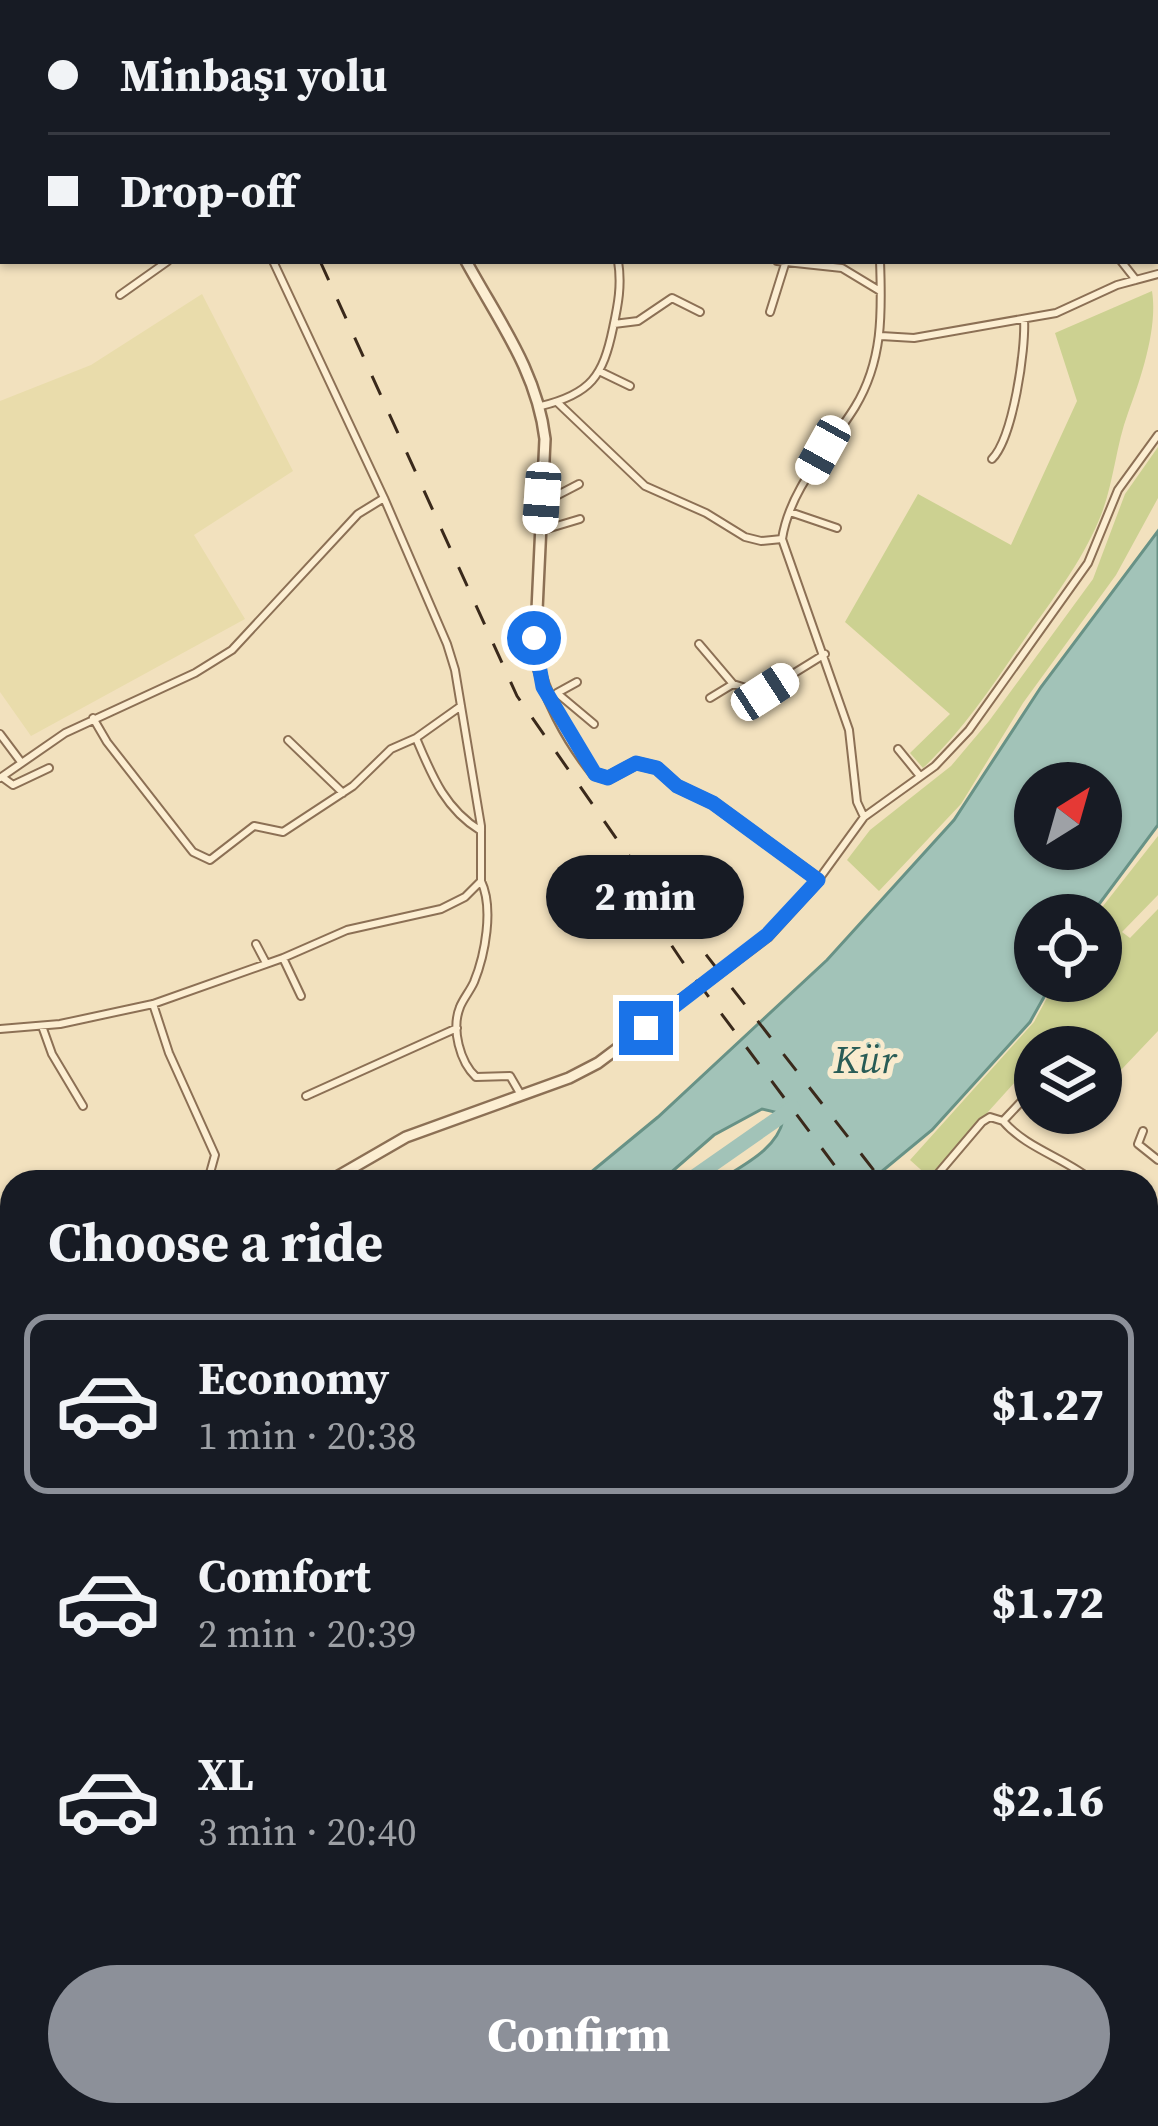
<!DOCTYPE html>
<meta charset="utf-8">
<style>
body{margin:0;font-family:"Source Serif 4",serif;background:#242831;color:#f1f3f6;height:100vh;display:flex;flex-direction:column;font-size:45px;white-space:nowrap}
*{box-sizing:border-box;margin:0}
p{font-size:39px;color:#9ea1a6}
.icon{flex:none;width:66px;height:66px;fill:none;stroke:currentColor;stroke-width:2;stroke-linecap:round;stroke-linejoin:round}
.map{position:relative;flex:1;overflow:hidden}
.side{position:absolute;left:0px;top:1170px;width:1158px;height:957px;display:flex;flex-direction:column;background:#171b24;border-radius:36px 36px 0 0;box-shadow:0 3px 9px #0004}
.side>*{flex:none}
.top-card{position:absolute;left:0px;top:0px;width:1158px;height:264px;box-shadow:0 3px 9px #0004;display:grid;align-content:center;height:264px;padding:0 48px;background:#171b24}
.needle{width:78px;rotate:37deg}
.tools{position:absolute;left:1014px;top:762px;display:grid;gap:24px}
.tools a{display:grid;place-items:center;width:108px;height:108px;border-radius:50%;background:#171b24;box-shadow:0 3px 9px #0004;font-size:60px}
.end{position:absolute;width:54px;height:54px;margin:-27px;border:15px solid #1a73e8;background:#fff;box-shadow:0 0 0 6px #fff}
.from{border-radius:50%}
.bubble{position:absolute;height:84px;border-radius:42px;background:#171b24;box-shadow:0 3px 9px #0004;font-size:39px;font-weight:800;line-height:84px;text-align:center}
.car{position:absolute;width:36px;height:72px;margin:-36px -18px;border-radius:15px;box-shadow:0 0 9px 3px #0007;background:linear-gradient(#fff 24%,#345 0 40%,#fff 0 76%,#345 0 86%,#fff 0)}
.top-card b{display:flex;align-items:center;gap:42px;height:114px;font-size:45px}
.top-card b+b{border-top:3px solid #363941}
.top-card i{width:30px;height:30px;background:#f1f3f6}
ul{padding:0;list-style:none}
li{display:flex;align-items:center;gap:36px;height:180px;margin:0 24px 18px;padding:0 24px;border:6px solid transparent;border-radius:24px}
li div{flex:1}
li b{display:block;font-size:45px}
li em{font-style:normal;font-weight:800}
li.selected{border-color:#8c9099}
li>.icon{width:108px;height:108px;stroke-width:1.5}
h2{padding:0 48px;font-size:54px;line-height:144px}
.action{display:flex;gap:24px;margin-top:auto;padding:24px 48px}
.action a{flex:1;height:138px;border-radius:72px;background:#8c9099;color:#fff;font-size:48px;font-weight:800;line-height:138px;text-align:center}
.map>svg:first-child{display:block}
.farmland{fill:#e9dcab}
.green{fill:#ccd191}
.water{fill:#a2c3b8;stroke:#689286;stroke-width:3;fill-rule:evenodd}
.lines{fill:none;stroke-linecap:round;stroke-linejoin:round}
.river{stroke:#a2c3b8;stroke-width:15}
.minor-casing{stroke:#8c7055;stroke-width:10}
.tertiary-casing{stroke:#8c7055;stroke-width:14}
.minor{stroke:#fceed2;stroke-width:6}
.tertiary{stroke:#fceed2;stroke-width:9}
.rail{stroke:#3a291b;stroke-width:3;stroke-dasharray:21 21;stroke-linecap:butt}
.route{stroke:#1a73e8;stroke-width:15}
.labels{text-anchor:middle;stroke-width:12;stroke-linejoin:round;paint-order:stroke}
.water-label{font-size:39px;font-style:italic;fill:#295c56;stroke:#f9ebce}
</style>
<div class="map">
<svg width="1158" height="2126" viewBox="0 0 1158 2126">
<rect width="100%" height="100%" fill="#f2e1be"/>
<!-- farmland -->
<path class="farmland" d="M202,294l91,177 -99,64 51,84 -214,117 -31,-44v-291l91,-36z"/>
<!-- green -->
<path class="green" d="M1152,291c6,37 -11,87 -24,122 -13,35 -14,72 -29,107 -18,43 -47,80 -73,117 -32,46 -62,93 -103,131l-13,-15 40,-39 -105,-92 73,-128 93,51 66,-144 -22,-68z
M1158,447v51l-42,77 -93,128 -62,101 -82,87 -32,-31 23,-30 81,-64 38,-45 104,-142 32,-85z
M1158,836v59l-36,37 8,6 28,-29v122l-37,39 -28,-34 -12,10 -19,-19 -16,20h-11v13l-106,117 -19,-17 124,-138 22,-41h45v-66h-5z"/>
<!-- water -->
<path class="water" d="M1158,531v294l-67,90h-56v66h18l-23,41 -98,108 -63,52h-152c24,-16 60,-32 66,-62l-4,-7 -17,-4 -48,26 -54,47h-81l79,-65 169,-157 127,-140 87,-133zM1035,783h66v66h-66z
M12,1440v109l-12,6v-112z"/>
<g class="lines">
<!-- river -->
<path class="river" d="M687,1182l106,-74"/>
<!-- minor casing -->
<g class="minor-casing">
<path id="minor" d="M498,0l2,3
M727,0v3
M909,0l6,3
M152,3l5,-3
M631,3v-3
M941,3v-3
M0,60l3,-2
M777,261l65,7 38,23
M1121,261l15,19
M120,295l48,-34
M770,312l15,-48
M614,324l24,-3 34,-23 28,14
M881,336l33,2 142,-25 61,-28 41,-11
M601,372l29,14
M557,402l88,84 61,27 39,24 16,4 21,-2
M541,406c50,-12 62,-30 72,-78 5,-23 9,-43 5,-67
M992,459c21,-21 34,-110 32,-140
M542,498h10l27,-14
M790,512l47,16
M540,531l40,-12
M699,644l34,40 29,9 63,-39
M557,693l37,31
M557,693l20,-11
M710,698l23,-14
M93,718l14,24 86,110 17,8 44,-34 29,6 70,-46 38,-37 25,-11 45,-32
M0,734l21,28
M416,738c16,38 29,71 65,93
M288,740l55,53
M898,749l22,27
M2,777l11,8 36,-17
M0,778l65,-45 130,-60 37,-23 126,-136 26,-16
M864,817l-7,-15 -8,-72 -67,-191c8,-51 47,-90 73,-132 28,-46 27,-94 25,-146
M819,879l45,-62 71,-51 34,-36 119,-167 30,-73 40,-55
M481,881c13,27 4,74 -7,101 -4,9 -11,17 -14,25 -9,22 0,55 16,70l34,-1 11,19
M256,944l10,19
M283,958l18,38
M153,1004l16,49 46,102 -5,18 -12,9
M42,1026l10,28 31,52
M0,1029l60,-5 93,-20 130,-46 64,-28 94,-21 24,-12 16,-16v-55l-26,-156 -8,-26 -63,-146 -111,-237
M1060,1034l11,13
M306,1096l151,-68
M1003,1121c24,28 63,37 91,61
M1143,1131l-5,13 20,16
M931,1182l51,-60 8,-5 13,4 32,-34
M1146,1251l12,13
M0,1600l12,-5
M0,1676l12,-4
M1146,1783l10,-9
M1146,1830l12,-8
M1146,1862l12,7
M0,1919l12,3
M0,2000l12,47
M1146,2057l12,-7
M30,2115l4,11
M885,2115l11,11
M1102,2115l5,11
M783,2126l10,-11
M860,2126l15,-11"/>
</g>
<!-- tertiary casing -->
<g class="tertiary-casing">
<path id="tertiary" d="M327,0l2,3
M328,1182l78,-45 163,-59 29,-15 169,-127 51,-56 -105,-77 -36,-17 -20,-18 -21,-5 -28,15 -13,-4c-27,-33 -52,-79 -60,-121l10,-214c-8,-68 -47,-119 -79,-178
M0,1239l12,-2
M1146,1352l12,-21
M1146,1390l12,-20
M1146,1452l12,11
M694,2115l7,11"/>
</g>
<!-- minor -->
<use href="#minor" class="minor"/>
<!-- tertiary -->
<use href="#tertiary" class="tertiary"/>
<!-- rail -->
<path class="rail" d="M205,0l1,3
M320,261l197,435 106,152 260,334
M625,876l57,85 165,221
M1146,1487l12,9
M1146,1522l12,10
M1146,1645l12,5
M1146,1816l12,-10
M855,2126l13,-11"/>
</g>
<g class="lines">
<!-- route -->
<path class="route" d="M534,638l9,49 52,87 13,4 28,-15 21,5 20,18 36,17 105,77 -51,55 -121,93"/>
</g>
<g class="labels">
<!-- water labels -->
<g class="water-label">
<text x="865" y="1073">Kür</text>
</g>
</g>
</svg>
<div class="tools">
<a><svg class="needle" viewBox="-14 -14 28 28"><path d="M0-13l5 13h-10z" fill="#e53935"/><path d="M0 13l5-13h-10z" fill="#9ea1a6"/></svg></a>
<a><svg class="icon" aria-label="locate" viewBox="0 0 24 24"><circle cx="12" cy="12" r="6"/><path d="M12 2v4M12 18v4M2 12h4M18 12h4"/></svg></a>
<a><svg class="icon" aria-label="layers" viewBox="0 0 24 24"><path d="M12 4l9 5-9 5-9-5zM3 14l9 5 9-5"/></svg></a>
</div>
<i class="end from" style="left:534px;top:638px"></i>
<i class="end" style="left:646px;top:1028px"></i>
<div class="bubble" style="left:546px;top:855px;width:198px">2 min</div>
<i class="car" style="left:823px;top:450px;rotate:209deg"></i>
<i class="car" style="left:542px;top:498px;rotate:184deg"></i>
<i class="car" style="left:765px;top:692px;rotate:57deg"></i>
<div class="top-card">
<b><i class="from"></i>Minbaşı yolu</b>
<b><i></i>Drop-off</b>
</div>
<section class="side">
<h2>Choose a ride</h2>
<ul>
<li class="selected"><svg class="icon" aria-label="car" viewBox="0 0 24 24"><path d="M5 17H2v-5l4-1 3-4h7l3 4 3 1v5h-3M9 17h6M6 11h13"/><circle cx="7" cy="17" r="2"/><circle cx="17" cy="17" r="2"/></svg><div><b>Economy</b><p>1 min · 20:38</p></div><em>$1.27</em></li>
<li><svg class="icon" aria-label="car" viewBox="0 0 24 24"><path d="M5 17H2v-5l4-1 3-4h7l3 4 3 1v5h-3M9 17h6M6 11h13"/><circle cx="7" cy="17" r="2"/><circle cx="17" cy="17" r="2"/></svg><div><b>Comfort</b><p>2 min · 20:39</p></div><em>$1.72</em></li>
<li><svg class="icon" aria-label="car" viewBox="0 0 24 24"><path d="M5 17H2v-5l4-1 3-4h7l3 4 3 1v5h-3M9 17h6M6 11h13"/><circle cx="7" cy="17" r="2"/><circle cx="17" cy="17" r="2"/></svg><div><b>XL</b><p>3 min · 20:40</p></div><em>$2.16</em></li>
</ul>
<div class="action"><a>Confirm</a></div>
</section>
</div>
